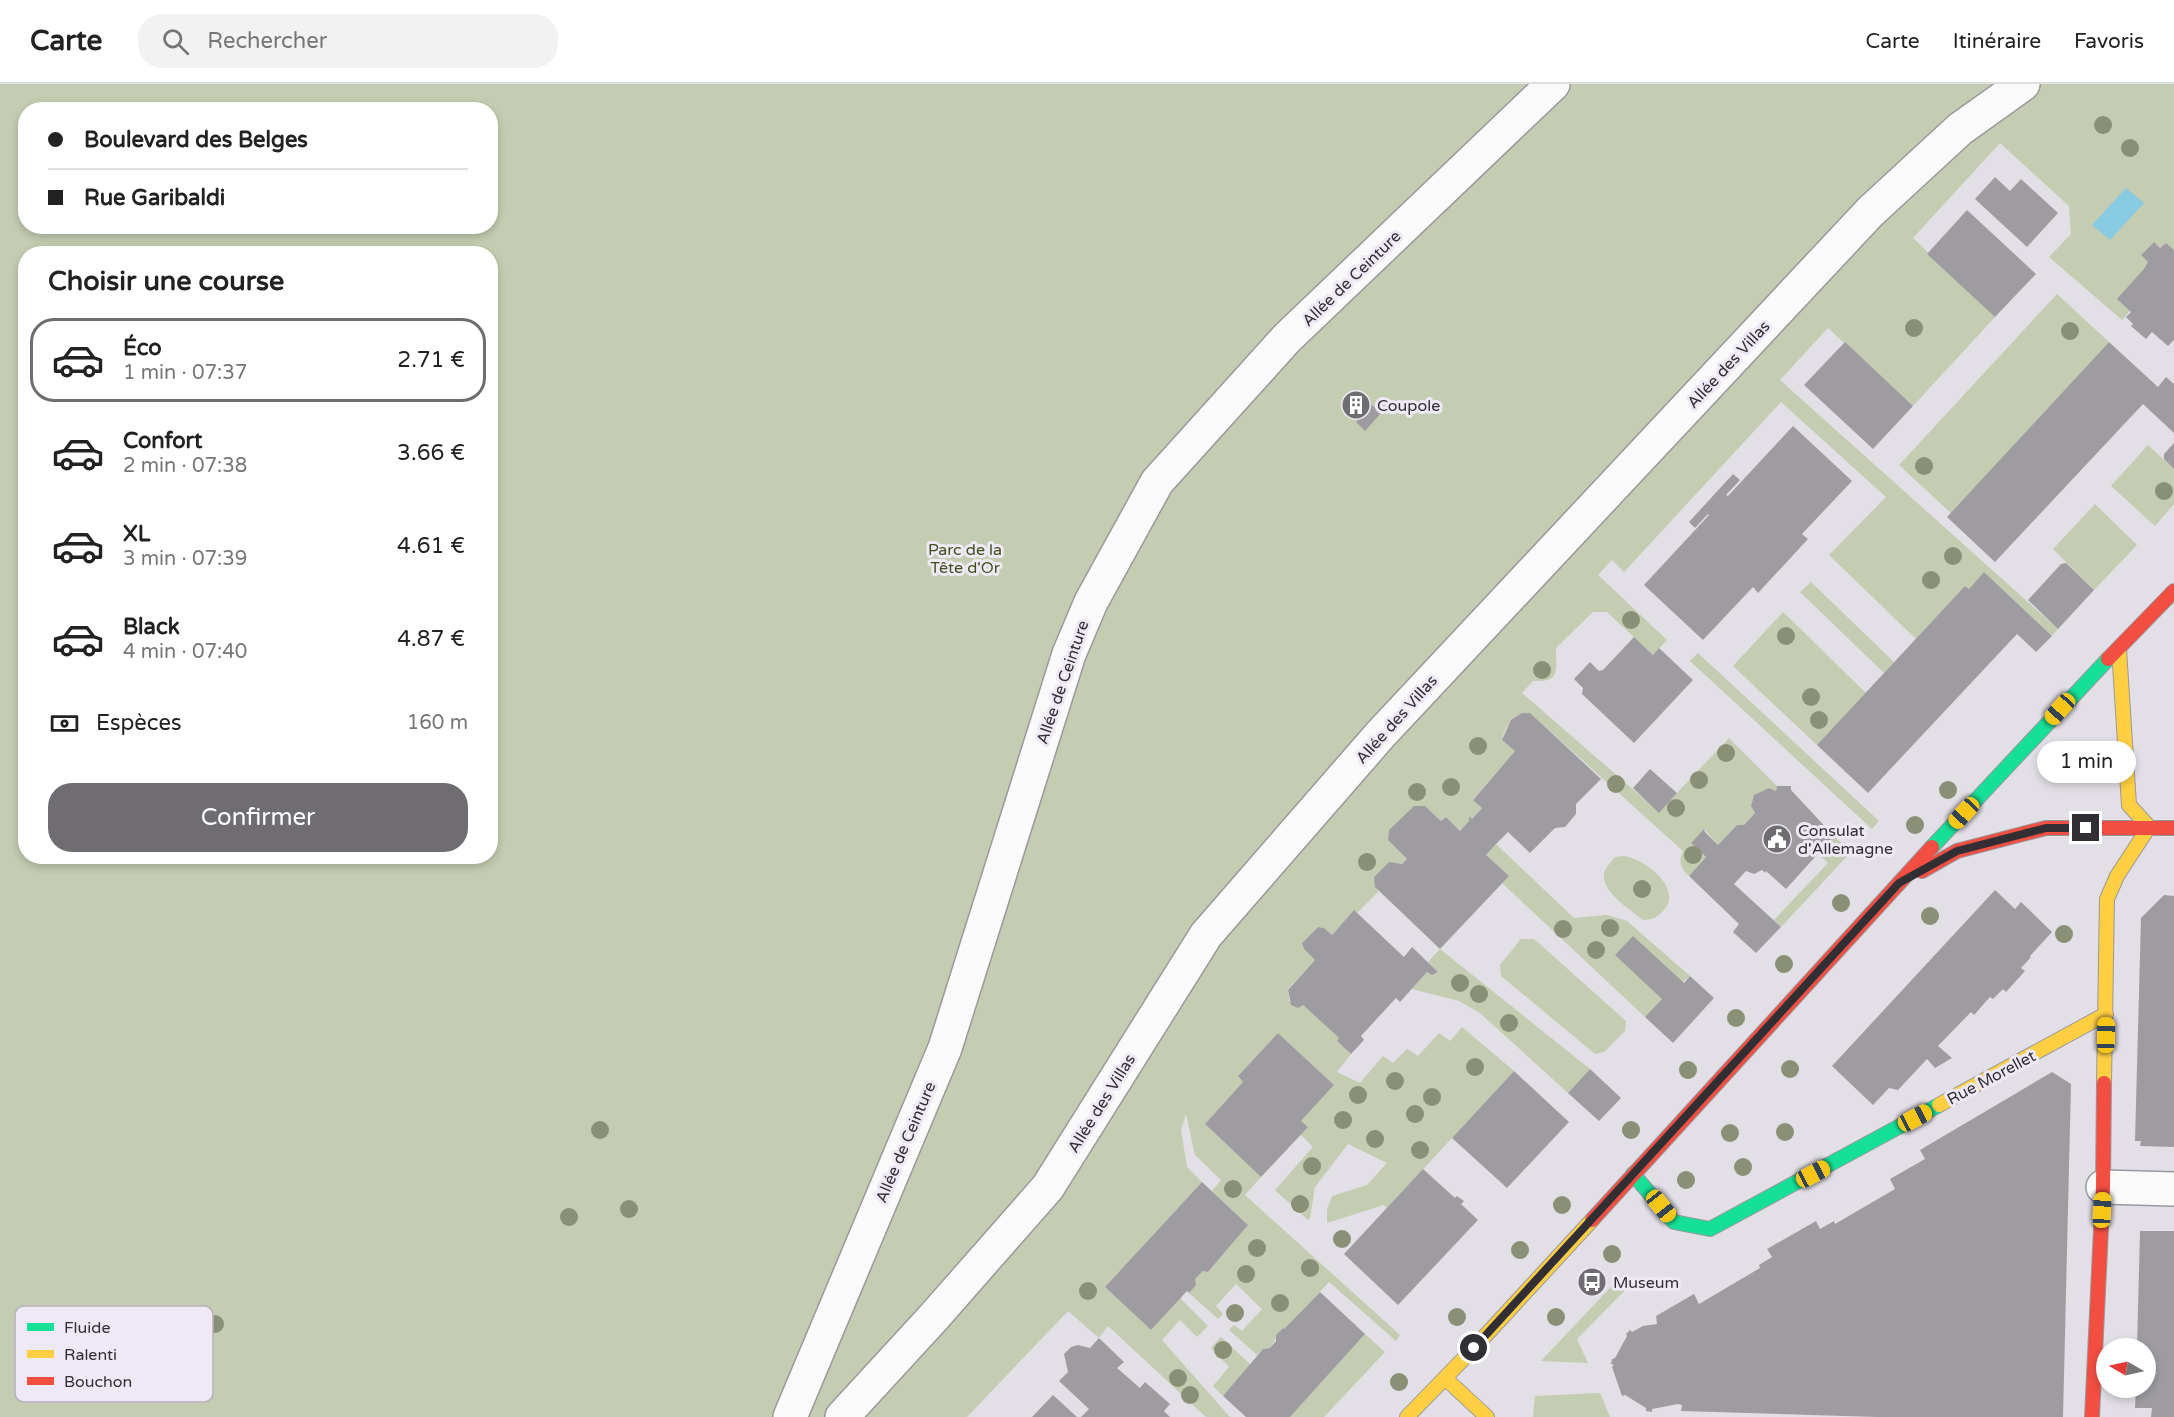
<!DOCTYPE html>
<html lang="fr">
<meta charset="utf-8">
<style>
body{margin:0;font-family:"Varela Round",sans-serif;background:#f2f2f2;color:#222;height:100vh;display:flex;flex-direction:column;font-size:22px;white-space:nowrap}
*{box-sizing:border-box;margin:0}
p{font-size:20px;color:#767676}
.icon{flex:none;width:33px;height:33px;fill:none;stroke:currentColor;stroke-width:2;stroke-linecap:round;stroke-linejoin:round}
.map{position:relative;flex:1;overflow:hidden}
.sheet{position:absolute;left:18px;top:162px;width:480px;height:618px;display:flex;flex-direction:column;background:#fff;border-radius:24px;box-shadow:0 3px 9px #0003}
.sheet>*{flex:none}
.banner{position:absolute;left:18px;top:18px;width:480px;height:132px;border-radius:24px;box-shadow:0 3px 9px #0003;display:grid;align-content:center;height:132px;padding:0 30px;background:#fff}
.needle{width:39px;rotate:279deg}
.buttons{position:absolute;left:2096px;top:1254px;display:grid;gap:12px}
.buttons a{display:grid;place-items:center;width:60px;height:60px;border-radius:50%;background:#fff;box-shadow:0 3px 9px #0003;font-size:30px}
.end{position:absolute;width:27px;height:27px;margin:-14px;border:8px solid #312f34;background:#fff;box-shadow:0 0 0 3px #fff}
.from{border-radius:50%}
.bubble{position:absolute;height:42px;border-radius:21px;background:#fff;box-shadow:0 3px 9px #0003;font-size:20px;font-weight:600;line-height:42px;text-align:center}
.car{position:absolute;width:18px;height:36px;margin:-18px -9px;border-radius:8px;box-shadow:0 0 4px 2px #0007;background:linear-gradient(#f5c518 24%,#345 0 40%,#f5c518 0 76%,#345 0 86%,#f5c518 0)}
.banner b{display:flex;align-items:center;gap:21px;height:57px;font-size:22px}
.banner b+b{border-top:2px solid #e0e0e0}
.banner i{width:15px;height:15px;background:#222}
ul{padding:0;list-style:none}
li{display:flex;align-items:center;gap:18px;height:84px;margin:0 12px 9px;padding:0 18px;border:3px solid transparent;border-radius:24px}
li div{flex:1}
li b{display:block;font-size:22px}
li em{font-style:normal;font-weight:600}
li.current{border-color:#6f6d72}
li>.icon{width:54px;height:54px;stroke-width:1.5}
h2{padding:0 30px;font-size:27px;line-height:72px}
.pay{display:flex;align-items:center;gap:15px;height:66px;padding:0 30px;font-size:22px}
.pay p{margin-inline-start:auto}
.primary-button{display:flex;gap:12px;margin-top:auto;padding:12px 30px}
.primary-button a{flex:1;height:69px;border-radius:24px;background:#6f6d72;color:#fff;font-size:24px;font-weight:600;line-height:69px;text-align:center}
header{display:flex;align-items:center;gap:36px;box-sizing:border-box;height:84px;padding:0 30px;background:#fff;border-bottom:2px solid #e0e0e0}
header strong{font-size:28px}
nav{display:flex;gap:33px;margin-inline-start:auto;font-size:21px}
.search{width:420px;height:54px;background:#f2f2f2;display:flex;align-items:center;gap:15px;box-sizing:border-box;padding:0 21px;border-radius:24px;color:#767676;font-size:22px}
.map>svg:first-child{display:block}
.green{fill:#c4ccb1;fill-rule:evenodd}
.water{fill:#88cbe3}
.building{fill:#9e9ca1}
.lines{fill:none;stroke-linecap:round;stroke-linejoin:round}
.street-casing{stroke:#9a989d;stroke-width:36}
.fast-casing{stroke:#9a989d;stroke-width:16}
.slow-casing{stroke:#9a989d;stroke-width:16}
.jam-casing{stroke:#9a989d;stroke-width:16}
.street{stroke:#fbfafb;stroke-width:33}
.fast{stroke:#16e098;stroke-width:14}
.slow{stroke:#ffcf43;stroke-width:14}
.jam{stroke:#f24e42;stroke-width:14}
.tree{fill:#8a9076}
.route{stroke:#312f34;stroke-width:8}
.labels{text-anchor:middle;stroke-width:6;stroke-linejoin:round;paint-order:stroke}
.street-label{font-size:16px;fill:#312f34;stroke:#efe9f6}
.poi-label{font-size:16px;fill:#312f34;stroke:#efe9f6;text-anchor:start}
.park-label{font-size:16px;fill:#42501b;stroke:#efe9f6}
.key{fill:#efe9f6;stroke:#b6b1bc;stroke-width:1.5}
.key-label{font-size:16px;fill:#312f34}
</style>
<header>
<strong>Carte</strong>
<div class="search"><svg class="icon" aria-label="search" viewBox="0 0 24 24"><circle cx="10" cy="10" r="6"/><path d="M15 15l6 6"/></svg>Rechercher</div>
<nav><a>Carte</a><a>Itinéraire</a><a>Favoris</a></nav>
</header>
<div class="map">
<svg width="2174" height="1333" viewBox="0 0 2174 1333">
<rect width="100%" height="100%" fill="#e2dfe6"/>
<!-- green -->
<path class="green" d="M0,0h2174v166l-8,-7 -6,5 -6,-6 -13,13 7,7c-14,15 -8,43 -26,58l-73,-63 22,-23 -2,-28 -69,-63 -87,95 82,79 -82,89 -85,-78 -48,52 278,249 -6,7 -68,-64 -15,17 -4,-3 -49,53 -87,-84 57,-58 -105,-95 -157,170 -12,-12 -14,15 69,65 -14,15 -46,-43h-14l-37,36c0,23 5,34 -23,33l-11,12 137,119 70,-74 48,48 -1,5 -7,-3 -15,7 -3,11 4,7 -11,12h-7l-19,20 -14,-16 -13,14 15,14 -17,19c-8,-7 -11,-14 -6,-25l-153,-138c-17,1 -23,11 -28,26l13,12 -42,48 9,9 -22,23 -14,-14 -5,4 -16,-15h-11l-25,24 -1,10 19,19 -5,5 -13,-2 -15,15 4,15 -21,21 -3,-3 -22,25 -8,-7 -6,-1 -16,16 2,6 11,11 -27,29 1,12 8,6 6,-2 36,33 -2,3 14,13 -14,18 23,11 23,-27 10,7 14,-14 11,7 21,-23 11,8 12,-14 52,44 -127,137 -3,-3 -57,18v-13l5,-14 35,-11 20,-22 -39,-19 -33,43 -5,31 -2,2 -33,-30 38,-43 -13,-13 8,-7 -7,-6 33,-36 -56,-52 -40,43 5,6 -38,42 56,53 -16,18 155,140 -4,6 -67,-59 -45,47 -2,-1 -12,20 -7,1 -6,6 -28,-25 5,-5 8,6 20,-22 -26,-25 -20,22 7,8 -5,5 -29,-26 7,-8 -1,-6 8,-8 5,1 40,-47 -36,-34 9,-11 -26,-25 -9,-41 -5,16 6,37 15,15 -97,105 46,43 29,-32 28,28 -11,11 -17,-17 -18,20 68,77h-24l-98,-91 -9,12 -31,-27 -101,106h-967zM26,26h464v116h-464zM26,170h464v602h-464z
M2057,210l52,48 -158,171 -52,-48z
M2148,361l26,24v35l-19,22 -44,-40z
M2095,420l42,41 -43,45 -41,-41z
M1811,498l83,80 -10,11 -84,-81z
M1783,528l83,81 -49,52 -84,-79z
M1698,569l181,168 -7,8 -182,-168z
M1834,752l17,16 -70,75 -7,-7 54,-57 -10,-9z
M1496,760l78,74 33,-3 20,6 63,55 -28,23 -17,18 -143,-134 6,-7 -22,-21z
M1624,772c21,3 59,32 40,54 -6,7 -12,10 -21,10 -12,-10 -42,-28 -39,-47 2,-6 7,-11 11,-16z
M1521,855h13l92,82 -1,10 -21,21 -9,2 -94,-78 -1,-11z
M1440,865l150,120 -22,24 -88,-80 -21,-12 -47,-12 15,-17 5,3 6,-3 -10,-10z
M1624,1189l9,9 -56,57 11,24 -47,-2z
M1365,1250l20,18 -61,65h-34z
M1221,1253l30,28 -28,31 -10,-10 16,-19 -18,-19z
M1600,1309l10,24h-77l2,-21z"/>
<!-- water -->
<path class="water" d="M2126,104l18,15 -34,37 -18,-15z"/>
<!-- building -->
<path class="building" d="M1995,93l15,14 11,-12 37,34 -31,34 -52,-48z
M1967,126l69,64 -41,43 -68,-63z
M2154,158l6,6 6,-5 8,7v90l-6,6 -16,-14 -6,7 -15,-13 2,-2 -7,-7 5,-5 -14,-13 26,-29 5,-8 -7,-7z
M1845,258l68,64 -40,43 -69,-64z
M2109,258l49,45 8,-10 8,7v49l-31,-29 -148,158 -48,-45z
M1361,308l9,8 -18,19 -9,-9z
M1372,321l9,8 -16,18 -9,-9z
M1793,342l59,55 -50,53 6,5 -50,54 -5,-6 -50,53 -59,-55 65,-70 -1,-1 -13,14 -6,-6 44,-48 7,6 -14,15 2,1z
M2174,359v26l-10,-10v-5z
M2066,479l28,27 -36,39 -30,-29 33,-36z
M1984,488l68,64 -16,16 -19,-18 -149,159 -51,-48 148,-159 4,3z
M1634,553l19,18 6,-7 34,32 -59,63 -52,-49 1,-6 -9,-9 16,-17 9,9 4,-1z
M1522,629h8l71,66 -25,25v10l-11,13 -10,1 -25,25 -22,-21 -12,12 -10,11 23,21 -69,73 -65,-62 -1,-10 15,-15 13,2 5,-5 -19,-19 1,-10 25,-24h11l16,15 5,-4 14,14 10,-11 -2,-1 2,-2 2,2 10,-11 -9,-8 42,-49 -13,-11 9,-20z
M1650,685l27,24 -18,20 -26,-25z
M1777,702h14v4l43,46 -48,53 -20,-18 -1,2 -3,-3 -8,4 -8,-3 -12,13 47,43 -25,26 -23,-21 6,-8 -50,-48 17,-19 -15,-14 13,-14 1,3 13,13 19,-20h7l11,-12 -4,-7 3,-11 15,-7 7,3z
M1995,806l20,19 6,-7 31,30 -22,24 1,1 -10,11 4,3 -19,21 -3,-3 -10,10 -3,-2 -16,18 -3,-3 -33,34 14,12 -17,10 -8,-9 -29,31 -9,-2 -16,17 -41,-39z
M2164,811l10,1v251l-34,-1 1,-5h-6l6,-223z
M1354,826l50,47 8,-10 26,25 -6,3 -5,-3 -27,30 -4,-4 -35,38 3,4 -13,14 -14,-13 2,-3 -36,-33 -5,3 -7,-3 -3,-15 27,-30 -11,-11 -2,-6 16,-16 6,1 8,7z
M1633,852l51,47 6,-7 24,22 -41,45 -28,-26 17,-18 -47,-44z
M1278,949l56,52 -33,36 7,6 -47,50 -56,-53 38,-42 -5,-6z
M1590,985l31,29 -22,23 -31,-28z
M1514,987l55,51 -62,66 -55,-50z
M2052,988l19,12 -8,333h-185l-197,-6 1,-6 -4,-1 -26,5v3l-6,-1v-3l-21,-13 -3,1 -10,-29 2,-2 -3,-1 1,-5 3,-1 12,-22 -1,-2 4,-4 2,2 11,-6 14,-2 -1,-8 38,-22 5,10 61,-36 -1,-3 13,-8 -5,-8 49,-28 4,8 14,-8 1,3 60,-35 -5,-10 35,-20 -5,-9z
M1423,1085l32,29 2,-2 7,5 -3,3 17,16 -80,85 -54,-51z
M1202,1098l46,43 -40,47 -5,-1 -8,8 1,6 -7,8 -2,-2 -36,39 -46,-43z
M2140,1147h34v186h-23l1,-9h-17l1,-20h9v-40h-8z
M1320,1208l45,42 -75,83h-44l-23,-21 40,-47 7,-1 6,-7v-6l7,-7 1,1z
M1099,1254l25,24 -7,6 23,20 5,-6 25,22 -6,7 6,6h-89l8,-8 -30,-28 9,-9 -4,-18 7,-7 7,-2 12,3z
M1053,1311l24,22h-45z"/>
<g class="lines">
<!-- street casing -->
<g class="street-casing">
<path id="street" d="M2103,1103l71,2
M790,1333l155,-369 124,-394 22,-52 66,-120 130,-144 266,-254
M842,1333l91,-99 115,-131 158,-252 174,-200 490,-523 90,-83 63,-45"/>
</g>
<!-- fast casing -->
<g class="fast-casing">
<path id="fast" d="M1932,763l176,-188
M1633,1090l41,48 36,7 229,-124"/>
</g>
<!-- slow casing -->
<g class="slow-casing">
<path id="slow" d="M2119,565l10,156 20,22
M2104,999l3,-184 10,-23 32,-49
M1939,1021l167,-91
M1445,1294l42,39
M1407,1333l67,-69 118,-128"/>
</g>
<!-- jam casing -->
<g class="jam-casing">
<path id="jam" d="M2108,575l66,-68
M1922,787l35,-20 89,-23h128
M1592,1136l340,-373
M2092,1333l11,-230 1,-104"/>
</g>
<!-- street -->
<use href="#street" class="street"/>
<!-- fast -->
<use href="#fast" class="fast"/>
<!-- slow -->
<use href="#slow" class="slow"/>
<!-- jam -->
<use href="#jam" class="jam"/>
</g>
<!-- trees -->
<g class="tree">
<circle cx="2103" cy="41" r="9"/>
<circle cx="2130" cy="64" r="9"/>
<circle cx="1914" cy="244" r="9"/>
<circle cx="2070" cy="247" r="9"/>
<circle cx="1924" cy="382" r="9"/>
<circle cx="2164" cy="407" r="9"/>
<circle cx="1953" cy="472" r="9"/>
<circle cx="1931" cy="496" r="9"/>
<circle cx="1631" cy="536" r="9"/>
<circle cx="1786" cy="552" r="9"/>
<circle cx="1542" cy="586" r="9"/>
<circle cx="1811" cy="613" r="9"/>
<circle cx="1819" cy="636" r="9"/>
<circle cx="1478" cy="662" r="9"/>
<circle cx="1726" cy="669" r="9"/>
<circle cx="1699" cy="696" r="9"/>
<circle cx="1616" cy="700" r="9"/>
<circle cx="1451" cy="703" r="9"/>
<circle cx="1948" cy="706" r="9"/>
<circle cx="1417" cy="708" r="9"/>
<circle cx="1676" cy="724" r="9"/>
<circle cx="1915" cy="741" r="9"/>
<circle cx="1693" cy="771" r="9"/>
<circle cx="1367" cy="778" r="9"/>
<circle cx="1642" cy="805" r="9"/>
<circle cx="1841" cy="819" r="9"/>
<circle cx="1930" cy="832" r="9"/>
<circle cx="1610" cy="844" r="9"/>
<circle cx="1563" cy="845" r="9"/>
<circle cx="2064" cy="850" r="9"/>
<circle cx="1596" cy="866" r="9"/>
<circle cx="1784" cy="880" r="9"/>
<circle cx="1460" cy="899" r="9"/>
<circle cx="1479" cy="910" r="9"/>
<circle cx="1736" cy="934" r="9"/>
<circle cx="1509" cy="939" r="9"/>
<circle cx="1475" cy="983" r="9"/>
<circle cx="1790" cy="985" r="9"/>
<circle cx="1688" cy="986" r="9"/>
<circle cx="1395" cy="997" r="9"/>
<circle cx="1358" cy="1011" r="9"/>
<circle cx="1432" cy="1013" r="9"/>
<circle cx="1415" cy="1030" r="9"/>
<circle cx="1343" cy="1036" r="9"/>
<circle cx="600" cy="1046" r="9"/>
<circle cx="1631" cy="1046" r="9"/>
<circle cx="1785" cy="1048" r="9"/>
<circle cx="1730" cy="1049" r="9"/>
<circle cx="1375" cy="1055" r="9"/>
<circle cx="1420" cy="1066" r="9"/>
<circle cx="1312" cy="1082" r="9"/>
<circle cx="1743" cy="1083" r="9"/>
<circle cx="1686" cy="1096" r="9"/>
<circle cx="1233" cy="1105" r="9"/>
<circle cx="1300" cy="1120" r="9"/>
<circle cx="1562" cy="1121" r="9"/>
<circle cx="629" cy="1125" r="9"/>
<circle cx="569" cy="1133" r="9"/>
<circle cx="1342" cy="1155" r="9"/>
<circle cx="1257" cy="1164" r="9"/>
<circle cx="1520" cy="1166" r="9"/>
<circle cx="1612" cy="1170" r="9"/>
<circle cx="1310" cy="1184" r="9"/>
<circle cx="1246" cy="1190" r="9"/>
<circle cx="1088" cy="1207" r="9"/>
<circle cx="1280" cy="1219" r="9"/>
<circle cx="1235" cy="1229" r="9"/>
<circle cx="1457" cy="1233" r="9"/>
<circle cx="1556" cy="1233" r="9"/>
<circle cx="215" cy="1240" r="9"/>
<circle cx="1223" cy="1266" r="9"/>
<circle cx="1178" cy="1294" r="9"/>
<circle cx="1399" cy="1298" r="9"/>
<circle cx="1190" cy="1311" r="9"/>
</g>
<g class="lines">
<!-- route -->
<path class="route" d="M1474,1264l425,-465 58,-32 89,-23h40"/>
</g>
<!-- icons -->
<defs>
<g id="building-disc" transform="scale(1.5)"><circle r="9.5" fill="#6f6d72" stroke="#efe9f6"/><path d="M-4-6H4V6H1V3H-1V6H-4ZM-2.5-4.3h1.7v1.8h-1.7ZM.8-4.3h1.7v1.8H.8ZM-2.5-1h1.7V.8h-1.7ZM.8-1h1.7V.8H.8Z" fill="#fff"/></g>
<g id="civic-disc" transform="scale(1.5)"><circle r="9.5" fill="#6f6d72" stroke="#efe9f6"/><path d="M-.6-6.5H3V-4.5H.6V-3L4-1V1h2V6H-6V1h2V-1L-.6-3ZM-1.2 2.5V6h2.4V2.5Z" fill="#fff"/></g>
<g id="bus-disc" transform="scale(1.5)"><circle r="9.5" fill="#6f6d72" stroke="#efe9f6"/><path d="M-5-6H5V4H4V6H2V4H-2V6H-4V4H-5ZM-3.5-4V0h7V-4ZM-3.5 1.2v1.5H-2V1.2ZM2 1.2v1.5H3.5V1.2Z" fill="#fff"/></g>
</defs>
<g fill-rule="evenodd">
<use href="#building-disc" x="1356" y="321"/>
<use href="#civic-disc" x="1777" y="755"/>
<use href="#bus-disc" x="1592" y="1198"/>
</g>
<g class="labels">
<!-- street labels -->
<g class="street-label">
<text transform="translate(1351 194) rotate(-44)" y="6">Allée de Ceinture</text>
<text transform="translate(1728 280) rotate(-47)" y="6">Allée des Villas</text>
<text transform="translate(1062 598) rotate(-71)" y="6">Allée de Ceinture</text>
<text transform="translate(1396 635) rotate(-48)" y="6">Allée des Villas</text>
<text transform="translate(1991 993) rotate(-28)" y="6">Rue Morellet</text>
<text transform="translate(1101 1019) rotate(-58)" y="6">Allée des Villas</text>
<text transform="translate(905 1058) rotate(-67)" y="6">Allée de Ceinture</text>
</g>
<!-- poi labels -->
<g class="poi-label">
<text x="1377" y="327">Coupole</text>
<text x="1798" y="752">Consulat<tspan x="1798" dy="18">d'Allemagne</tspan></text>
<text x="1613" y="1204">Museum</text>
</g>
<!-- park labels -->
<g class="park-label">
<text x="965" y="471">Parc de la<tspan x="965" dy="18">Tête d'Or</tspan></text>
</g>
</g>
<!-- legend -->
<rect x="15" y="1222" width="198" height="96" rx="9" class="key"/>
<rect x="27" y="1239" width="27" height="8" fill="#16e098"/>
<rect x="27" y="1266" width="27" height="8" fill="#ffcf43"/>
<rect x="27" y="1293" width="27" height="8" fill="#f24e42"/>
<g class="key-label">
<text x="64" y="1249">Fluide</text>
<text x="64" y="1276">Ralenti</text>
<text x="64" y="1303">Bouchon</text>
</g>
</svg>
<div class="buttons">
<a><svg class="needle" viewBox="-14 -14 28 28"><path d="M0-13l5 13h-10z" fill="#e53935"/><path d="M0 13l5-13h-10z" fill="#767676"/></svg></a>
</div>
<i class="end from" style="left:1474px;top:1264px"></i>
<i class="end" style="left:2086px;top:744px"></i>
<div class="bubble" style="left:2037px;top:657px;width:99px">1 min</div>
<i class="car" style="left:2060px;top:625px;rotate:222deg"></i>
<i class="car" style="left:1964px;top:729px;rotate:223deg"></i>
<i class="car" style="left:2106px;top:951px;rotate:1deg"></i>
<i class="car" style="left:1915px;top:1034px;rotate:62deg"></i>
<i class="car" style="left:1813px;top:1090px;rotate:62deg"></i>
<i class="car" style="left:1661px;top:1122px;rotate:141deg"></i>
<i class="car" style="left:2102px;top:1126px;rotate:3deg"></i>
<div class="banner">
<b><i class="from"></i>Boulevard des Belges</b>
<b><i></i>Rue Garibaldi</b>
</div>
<section class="sheet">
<h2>Choisir une course</h2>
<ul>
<li class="current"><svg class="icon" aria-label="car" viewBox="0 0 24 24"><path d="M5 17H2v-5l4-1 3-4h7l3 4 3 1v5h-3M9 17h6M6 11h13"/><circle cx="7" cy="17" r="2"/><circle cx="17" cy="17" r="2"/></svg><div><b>Éco</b><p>1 min · 07:37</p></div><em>2.71 €</em></li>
<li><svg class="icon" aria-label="car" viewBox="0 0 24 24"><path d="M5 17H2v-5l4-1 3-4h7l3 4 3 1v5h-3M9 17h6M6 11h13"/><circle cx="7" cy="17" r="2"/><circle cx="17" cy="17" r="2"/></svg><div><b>Confort</b><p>2 min · 07:38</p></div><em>3.66 €</em></li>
<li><svg class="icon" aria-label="car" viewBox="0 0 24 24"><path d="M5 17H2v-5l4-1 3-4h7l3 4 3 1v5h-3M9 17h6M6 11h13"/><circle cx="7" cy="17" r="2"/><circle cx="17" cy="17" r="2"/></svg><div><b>XL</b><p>3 min · 07:39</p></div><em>4.61 €</em></li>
<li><svg class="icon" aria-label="car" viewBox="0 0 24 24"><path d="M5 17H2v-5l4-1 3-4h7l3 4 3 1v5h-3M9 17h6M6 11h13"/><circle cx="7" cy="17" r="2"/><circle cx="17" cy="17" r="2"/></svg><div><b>Black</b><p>4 min · 07:40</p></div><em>4.87 €</em></li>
</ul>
<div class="pay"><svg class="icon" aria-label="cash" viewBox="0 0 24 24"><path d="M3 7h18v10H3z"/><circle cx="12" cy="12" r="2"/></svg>Espèces<p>160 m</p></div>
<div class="primary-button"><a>Confirmer</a></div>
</section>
</div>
